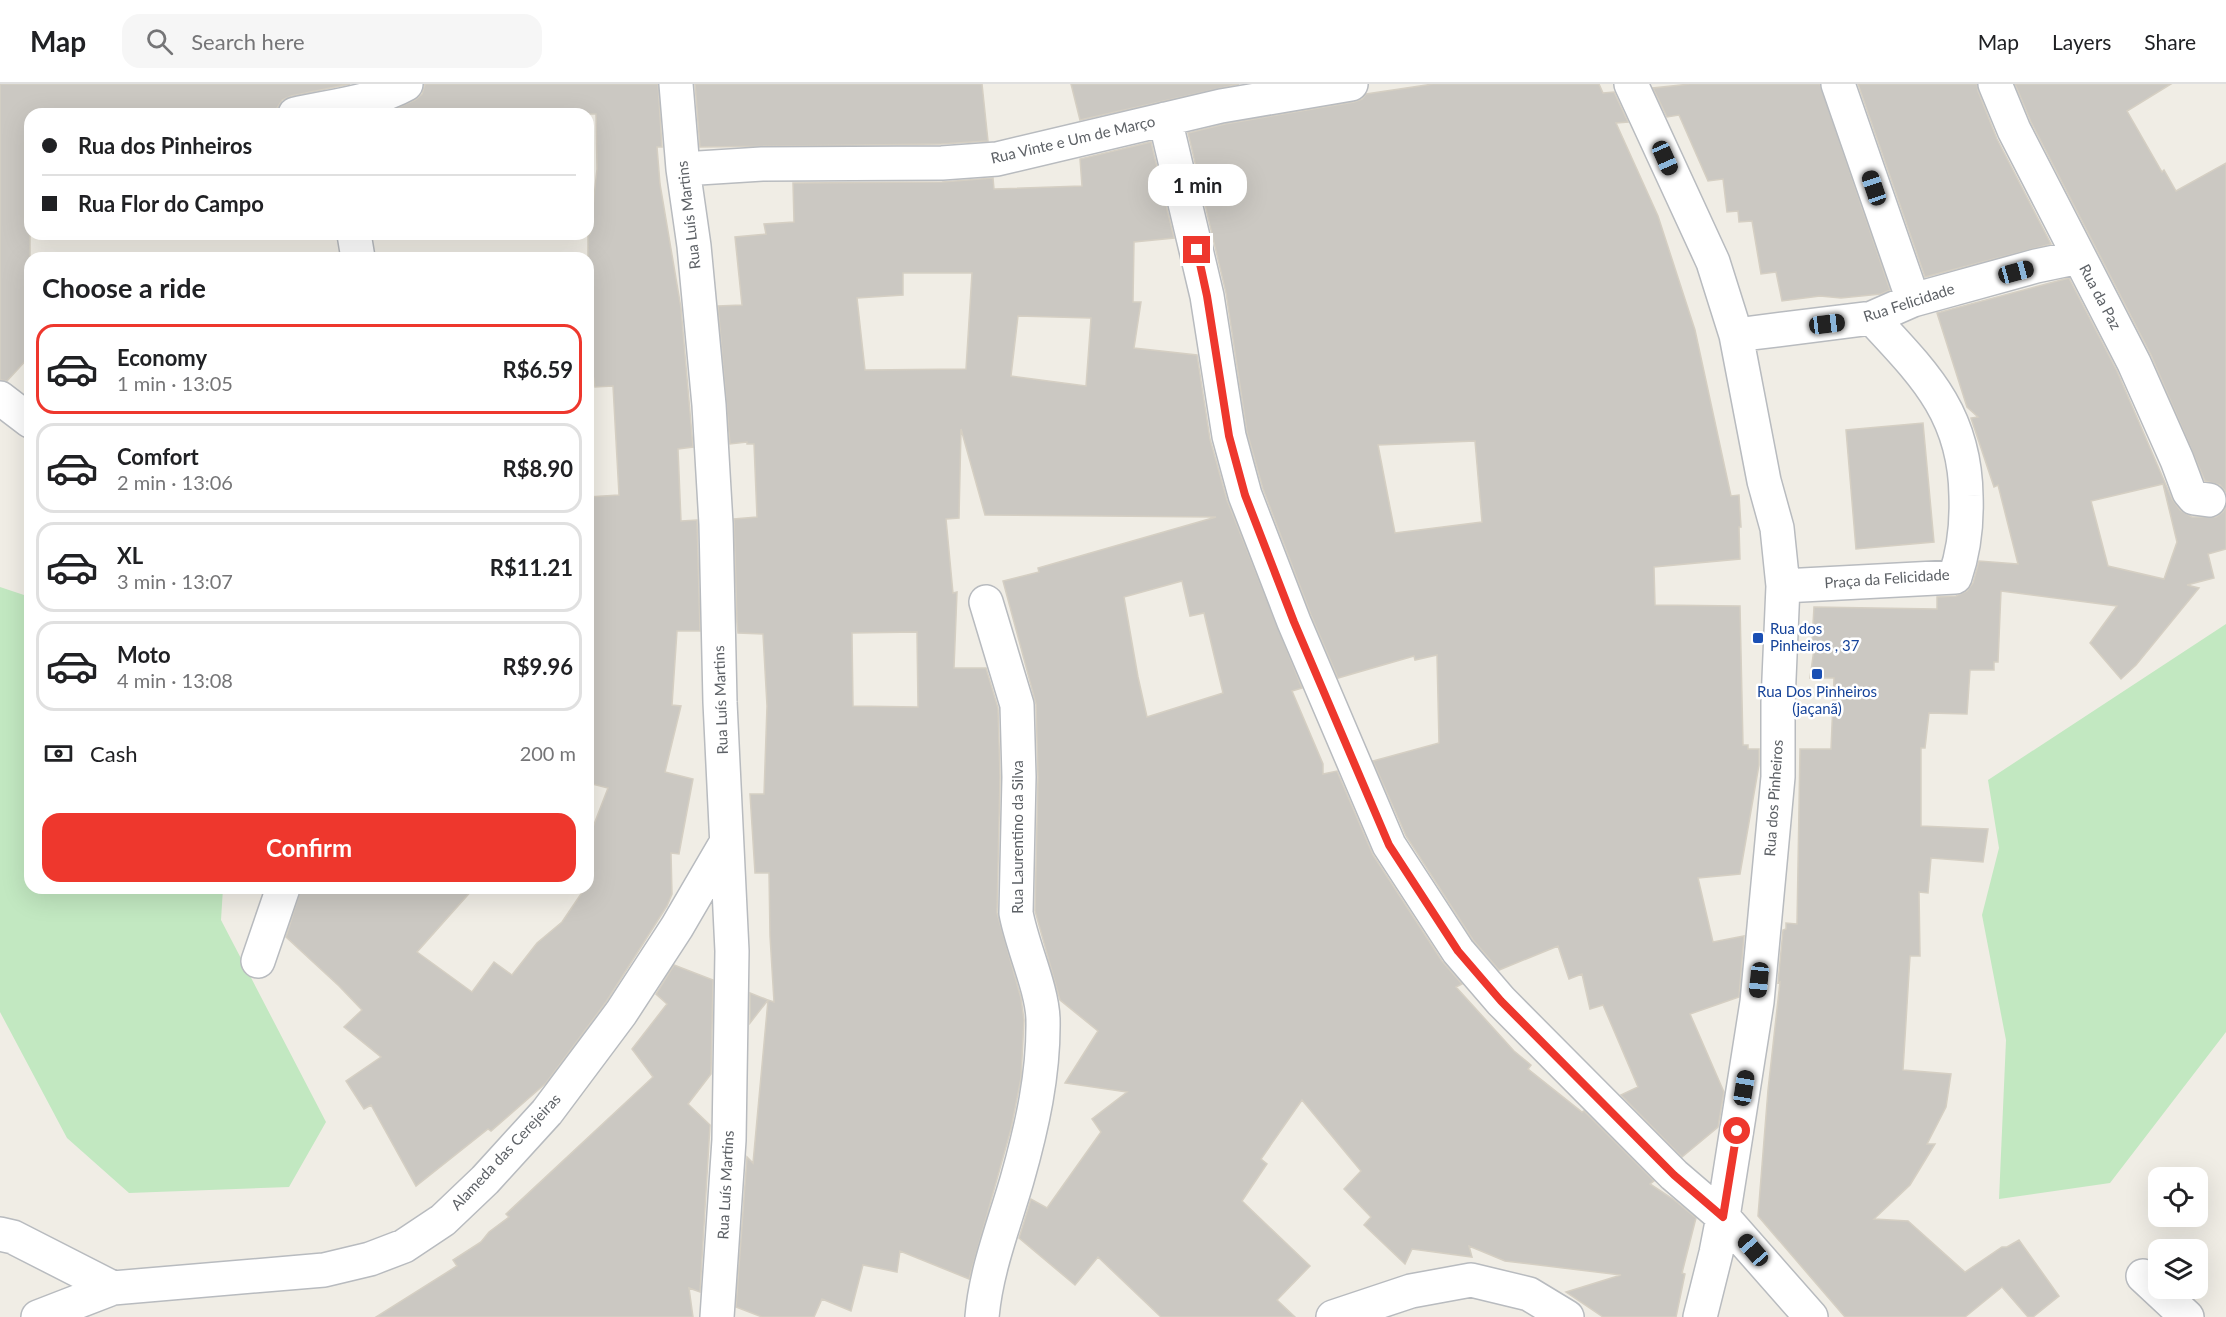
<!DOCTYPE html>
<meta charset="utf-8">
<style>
body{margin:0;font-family:Lato,sans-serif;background:#f6f6f6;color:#202124;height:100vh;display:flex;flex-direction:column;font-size:22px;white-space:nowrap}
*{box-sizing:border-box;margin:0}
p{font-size:20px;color:#757577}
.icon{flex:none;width:33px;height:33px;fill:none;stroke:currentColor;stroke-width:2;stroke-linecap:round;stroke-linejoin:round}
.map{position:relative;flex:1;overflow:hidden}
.details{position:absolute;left:24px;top:168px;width:570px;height:642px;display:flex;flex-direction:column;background:#fff;border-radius:18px;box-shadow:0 6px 24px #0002}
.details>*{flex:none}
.top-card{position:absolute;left:24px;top:24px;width:570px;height:132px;border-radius:18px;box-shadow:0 6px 24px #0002;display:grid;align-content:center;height:132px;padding:0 18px;background:#fff}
.fabs{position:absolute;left:2148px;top:1083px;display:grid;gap:12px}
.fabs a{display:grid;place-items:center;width:60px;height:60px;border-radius:12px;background:#fff;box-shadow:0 6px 24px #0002;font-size:30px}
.end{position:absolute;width:27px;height:27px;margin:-14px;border:8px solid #ee372d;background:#fff;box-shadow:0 0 0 3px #fff}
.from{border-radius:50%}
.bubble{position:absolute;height:42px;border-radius:18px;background:#fff;box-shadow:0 6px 24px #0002;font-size:20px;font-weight:700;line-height:42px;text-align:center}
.car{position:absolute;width:18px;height:36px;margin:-18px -9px;border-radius:8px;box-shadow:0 0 4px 2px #0007;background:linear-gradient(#222 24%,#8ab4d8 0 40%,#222 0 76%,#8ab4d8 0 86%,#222 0)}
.top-card b{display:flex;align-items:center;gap:21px;height:57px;font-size:22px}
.top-card b+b{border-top:2px solid #e0e0e0}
.top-card i{width:15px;height:15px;background:#202124}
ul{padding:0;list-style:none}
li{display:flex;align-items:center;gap:18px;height:90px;margin:0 12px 9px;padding:0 6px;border:3px solid #e0e0e0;border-radius:18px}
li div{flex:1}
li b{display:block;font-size:22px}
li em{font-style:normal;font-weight:700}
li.on{border-color:#ee372d}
li>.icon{width:54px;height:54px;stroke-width:1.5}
h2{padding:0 18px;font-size:27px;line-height:72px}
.pay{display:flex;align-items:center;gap:15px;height:66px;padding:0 18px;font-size:22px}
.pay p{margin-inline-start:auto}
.cta{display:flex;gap:12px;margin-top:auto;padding:12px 18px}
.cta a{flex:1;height:69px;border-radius:18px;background:#ee372d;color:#fff;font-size:24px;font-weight:700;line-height:69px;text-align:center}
header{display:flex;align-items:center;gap:36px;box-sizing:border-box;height:84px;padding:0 30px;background:#fff;border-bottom:2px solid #e0e0e0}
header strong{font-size:28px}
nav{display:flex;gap:33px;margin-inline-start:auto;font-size:21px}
.search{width:420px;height:54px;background:#f6f6f6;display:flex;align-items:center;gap:15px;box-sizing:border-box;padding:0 21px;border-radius:18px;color:#757577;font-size:22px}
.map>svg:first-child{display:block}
.green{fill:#c2e8c1}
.building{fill:#cbc8c2;stroke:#d5cfc3;stroke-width:1.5;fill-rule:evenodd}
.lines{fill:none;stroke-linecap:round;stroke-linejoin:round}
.minor-casing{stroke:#b8bbbf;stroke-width:36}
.minor{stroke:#fff;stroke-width:33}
.route{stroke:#ee372d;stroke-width:8}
.transit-dot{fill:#1a4fb4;stroke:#fff;stroke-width:2}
.labels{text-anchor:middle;stroke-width:5;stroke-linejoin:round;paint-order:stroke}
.street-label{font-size:15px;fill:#5d6166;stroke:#fff}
.transit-label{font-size:15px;fill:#164399;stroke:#fff;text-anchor:start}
</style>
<header>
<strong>Map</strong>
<div class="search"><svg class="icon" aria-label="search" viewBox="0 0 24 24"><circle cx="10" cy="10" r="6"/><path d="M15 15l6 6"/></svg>Search here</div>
<nav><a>Map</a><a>Layers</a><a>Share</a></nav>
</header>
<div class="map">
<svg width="2226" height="1233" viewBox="0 0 2226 1233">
<rect width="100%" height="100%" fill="#f0ede5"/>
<!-- green -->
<path class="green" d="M0,503l30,10v291h193l-2,32 105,202 -37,65 -160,6 -62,-55 -67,-126z
M2226,540v408l-116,151 -111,16 7,-159 -24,-125 17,-67 -11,-68z"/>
<!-- building -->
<path class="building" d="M0,0h350l-59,12 -9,4 -5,8v6h-247v242l-23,25 -7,-1z
M425,0h233l4,63h-5l3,37 21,124 12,139 -15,2 3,72 16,-1 3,111h-23l-5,74 9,1 -16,66 28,7 -14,75 -8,-1 1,41 -5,12 -61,96 -60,81 -55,48 -3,-2 -72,57 -45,-81 -7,4 -18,-28 35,-24 -37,-30 18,-17 -23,-24 -53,-49 15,-49h173l-57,64 55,40 22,-30 18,13 25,-32 25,-21 23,-34h3v-48l20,-52 -20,-5v-286l31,-2 -6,-109 -18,1 -7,-44v-109h2l7,-65 -1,-55h-213l32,-14 7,-6z
M695,0h287l6,57 -47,3 -241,3z
M1071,0h168l-159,36z
M1433,0h166l4,9 11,-1 14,30 -12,1 42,93 37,114 36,166 8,-1 2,32h-2l1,32 -86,8 1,38 85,1 3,139h5v4h11v16l-19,109 -42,4 15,64 31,-6 -5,61 -49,17 34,78 -6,35 -36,30 -61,-62 17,-8 -35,-82 -13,4 -8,-35 -13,5 -11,-33 -59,24 -26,-30 -67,-104 -33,-75 66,-18 -2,-88 -22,5 -1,-4 -76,22 -27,-63 -48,-126 -16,-57 -21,-139 -38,-160 37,-9 129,-22 8,-3 4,-5zM1475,357l7,81 -87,11 -17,-88z
M1690,0h130l70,206 -9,4 -40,4 -21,-2 -38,5 -6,-29 -15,2 -9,-53 -13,1 -1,-11 -11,1 -4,-33 -15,2 -29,-66 -12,2 -14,-29z
M1858,0h119l1,7 19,48 54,105 -126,33z
M2015,0h156l-44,27 35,61 2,-2 12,21 50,-28v329l-6,-7 -15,-4 -54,-126 -120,-233z
M1151,58l23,96 -40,4 -1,60h8l-7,46 63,7 13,84 17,61 75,188 -10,3 31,73v10l14,-3 36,84 69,106 20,23 -6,3 58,64 17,14 -3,4 54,43 2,-1 70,70 -4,3 23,15 23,19 -14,55 3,1 -9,43h-73l-37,-25 55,-17 -116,-14 -36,-15 3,11 -60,-8 -7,15 -41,-39 7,-8 -27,-28 17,-18 -59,-71 -41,59 6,5 -25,37 68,65 -33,34 18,17h-134l-63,-60 -23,28 -56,-47 12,-39 16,9 54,-76 -9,-13 35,-27 -62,-9 33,-52 -38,-31 -25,-89 3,-134 -2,-73 -33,-123 36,-9 -1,-4 178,-51 -231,-2 -24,-86 -2,89 -13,1 7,74 4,-1 -3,76h32l12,40 2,69 -3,136 24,85 3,22 -3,58 -10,51 -42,150 -69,-28 -3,21 -34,-7 -12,46 -29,-12 -8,18h-52l-26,-10 11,-150 6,6 15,-163 6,2 -4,-66 -1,-63h-14l-5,-79h14l3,-88 -4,-72 -25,-1 -1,-11 -3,-103 23,-2 -3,-73h-7v-2l-17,2 -12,-138 24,-1 -7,-68 31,-3 -2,-10 30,-2 -1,-39 149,-1 51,-4 1,11 88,-3 -2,-27zM903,189h69l-6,96 -101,1 -8,-72 46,-3zM1018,232l73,2 -5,68 -75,-10zM1182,497l8,35 14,-3 19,80 -76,24 -9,-40 -14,-80zM917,548l1,75 -65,-1 -1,-73z
M2069,194l48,93 55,128 8,11 12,7h24l7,-5 3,-6v43l-18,5 6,24 -27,7 12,3 -63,77 -15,14 -31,-36 27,-37 -116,-15 -3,71h-4v8h-24l-3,44 -38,-1 -4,35h-4v78l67,3 -5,33 -52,-4 -3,35 -9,-1 1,64h-10l-7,114 48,4 -5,33 -19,37h8l-25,41 -36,34 34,2 57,51 37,-25h5l12,-7 40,56 -26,21h-5l-26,-30 -37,30h-120l-87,-101 10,-126 12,-108 -2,1 5,-53 3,-1v-6l11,1 3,-175h31l3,-71h-24l5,-36h-3l2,-35 123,2v-12l19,-1 11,-5 6,-8 6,-22 39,3 -20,-79 -4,2 -23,-69 7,-1 -11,-10 -30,-94zM2163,400l14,58 -13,37 -56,-13 -17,-65z
M1923,339l11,119 -78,7 -10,-119z
M674,881l39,15 -2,94 -23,30 22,21 -10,167 -11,-4 4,29h-317l81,-51 -4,-6 28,-18 8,-10 20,-15 -3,-3 147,-137 -21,-28 35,-45 -11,-10z
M750,909l18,7 -18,23z"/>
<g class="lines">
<!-- minor casing -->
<g class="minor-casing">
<path id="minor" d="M676,0l7,85 11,77 15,159 7,119 4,178 12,249 -3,189 -12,177
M1631,0l82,178 23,73 28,146 13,47 6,58 -5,116v75l-21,225 -34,215 -7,36 -16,64
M1838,0l75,216
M1995,0l19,46 120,233 43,97 12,32 5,6 15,2
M295,30c36,-8 79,-12 111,-30
M1165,35l42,177 22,140 16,59 49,127 95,223 69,106 43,50 173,174 49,42 88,100
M683,85l79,-5 180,-1 55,-4 224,-53 130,-22
M354,150l4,24
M1736,251l136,-17 41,-18 123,-34 43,-9
M0,314l30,23
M1783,502l172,-9c9,-26 12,-53 11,-81 -1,-82 -41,-121 -94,-178
M258,877l25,-73
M0,1150l13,3 100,51 211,-18 46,-11 34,-13 39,-26 42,-40 62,-68 74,-99 56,-86 49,-84
M2143,1192l44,41
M38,1233l75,-29
M982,1233c4,-47 22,-92 35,-137 15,-53 27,-106 26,-161 -1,-31 -21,-73 -27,-106l3,-136 -2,-72 -31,-103
M1333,1233l78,-26 60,-11 58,14 38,23"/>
</g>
<!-- minor -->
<use href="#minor" class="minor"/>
</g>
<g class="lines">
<!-- route -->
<path class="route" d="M1197,166l10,46 22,140 16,59 49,127 95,223 69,106 43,50 173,174 49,42 14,-86"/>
</g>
<!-- markers -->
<g class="transit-dot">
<rect x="1752" y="548" width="12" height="12" rx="3"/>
<rect x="1811" y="584" width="12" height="12" rx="3"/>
</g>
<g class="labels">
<!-- street labels -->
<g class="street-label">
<text transform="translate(1073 56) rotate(-13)" y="5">Rua Vinte e Um de Março</text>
<text transform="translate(689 131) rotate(-97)" y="5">Rua Luís Martins</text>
<text transform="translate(2100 213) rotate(62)" y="5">Rua da Paz</text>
<text transform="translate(1909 219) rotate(-18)" y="5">Rua Felicidade</text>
<text transform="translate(1887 495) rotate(-4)" y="5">Praça da Felicidade</text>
<text transform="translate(721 616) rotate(-92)" y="5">Rua Luís Martins</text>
<text transform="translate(1774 714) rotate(-86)" y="5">Rua dos Pinheiros</text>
<text transform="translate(1018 753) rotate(-90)" y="5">Rua Laurentino da Silva</text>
<text transform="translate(506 1068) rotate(-47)" y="5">Alameda das Cerejeiras</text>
<text transform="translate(726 1101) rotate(-87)" y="5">Rua Luís Martins</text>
</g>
<!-- transit labels -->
<g class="transit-label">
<text x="1770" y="550">Rua dos<tspan x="1770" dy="17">Pinheiros , 37</tspan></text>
<text x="1817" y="613" text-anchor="middle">Rua Dos Pinheiros<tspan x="1817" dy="17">(jaçanã)</tspan></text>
</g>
</g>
</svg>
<div class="fabs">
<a><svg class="icon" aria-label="locate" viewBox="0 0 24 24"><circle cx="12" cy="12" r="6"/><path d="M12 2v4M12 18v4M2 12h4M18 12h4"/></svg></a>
<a><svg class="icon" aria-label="layers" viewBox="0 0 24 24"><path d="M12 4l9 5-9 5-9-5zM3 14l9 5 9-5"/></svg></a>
</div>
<i class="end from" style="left:1737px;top:1047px"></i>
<i class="end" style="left:1197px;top:166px"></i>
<div class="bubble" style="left:1148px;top:80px;width:99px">1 min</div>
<i class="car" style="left:1665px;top:74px;rotate:156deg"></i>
<i class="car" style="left:1874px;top:104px;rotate:341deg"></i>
<i class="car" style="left:2016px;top:188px;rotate:75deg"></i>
<i class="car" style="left:1827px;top:240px;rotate:83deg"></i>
<i class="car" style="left:1759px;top:896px;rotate:186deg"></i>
<i class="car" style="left:1744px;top:1004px;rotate:9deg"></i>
<i class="car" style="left:1753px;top:1166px;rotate:319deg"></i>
<div class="top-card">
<b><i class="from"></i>Rua dos Pinheiros</b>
<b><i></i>Rua Flor do Campo</b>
</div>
<section class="details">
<h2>Choose a ride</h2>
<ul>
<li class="on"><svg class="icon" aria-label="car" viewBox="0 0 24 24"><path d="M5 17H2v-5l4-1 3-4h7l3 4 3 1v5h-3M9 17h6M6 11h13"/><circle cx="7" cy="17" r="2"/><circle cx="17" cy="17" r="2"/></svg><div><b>Economy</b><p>1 min · 13:05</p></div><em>R$6.59</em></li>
<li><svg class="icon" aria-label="car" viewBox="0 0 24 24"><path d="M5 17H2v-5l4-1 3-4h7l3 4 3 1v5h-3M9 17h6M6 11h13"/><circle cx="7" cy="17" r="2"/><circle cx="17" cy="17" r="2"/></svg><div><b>Comfort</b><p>2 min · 13:06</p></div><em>R$8.90</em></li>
<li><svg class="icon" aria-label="car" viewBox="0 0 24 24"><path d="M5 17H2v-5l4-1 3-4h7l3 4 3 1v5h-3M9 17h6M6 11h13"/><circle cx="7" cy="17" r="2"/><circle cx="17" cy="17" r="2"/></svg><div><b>XL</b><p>3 min · 13:07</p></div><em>R$11.21</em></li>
<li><svg class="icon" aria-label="car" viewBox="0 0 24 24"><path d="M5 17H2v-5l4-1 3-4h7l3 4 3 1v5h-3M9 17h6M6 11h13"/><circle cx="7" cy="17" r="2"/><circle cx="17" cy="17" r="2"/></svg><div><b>Moto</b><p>4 min · 13:08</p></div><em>R$9.96</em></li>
</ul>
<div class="pay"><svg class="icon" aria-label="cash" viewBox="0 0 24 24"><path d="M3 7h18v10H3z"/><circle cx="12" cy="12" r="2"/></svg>Cash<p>200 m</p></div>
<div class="cta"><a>Confirm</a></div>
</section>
</div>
